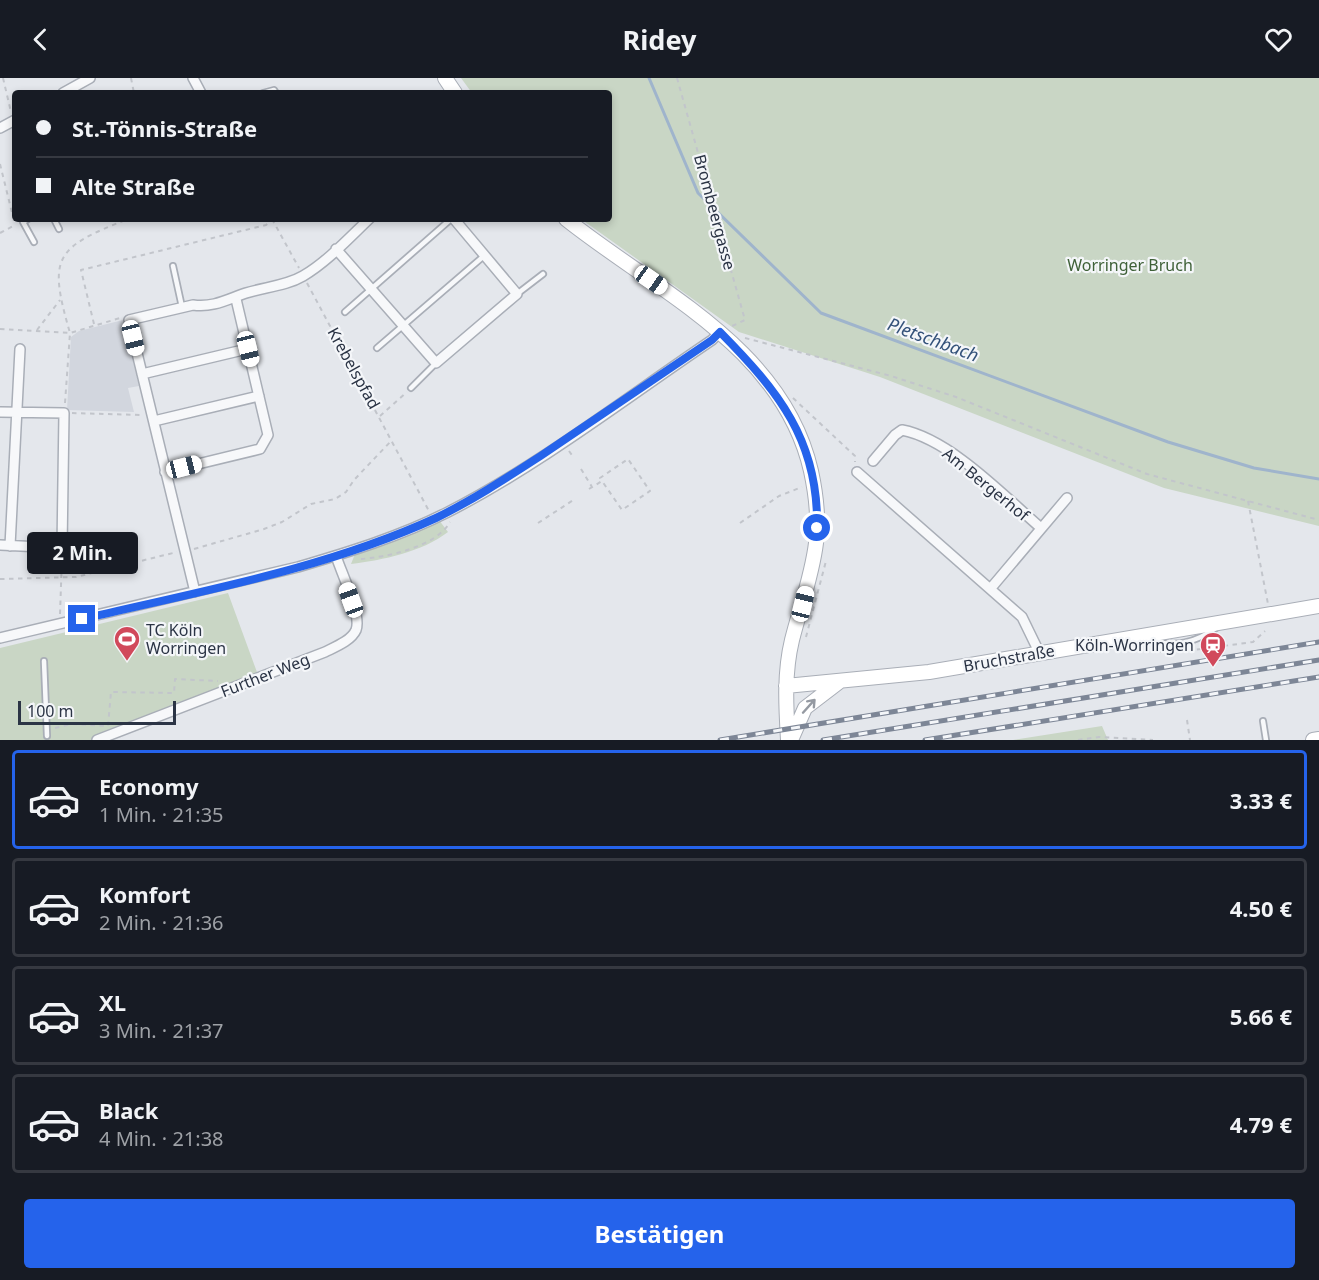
<!DOCTYPE html>
<html lang="de">
<meta charset="utf-8">
<style>
body{margin:0;font-family:"Noto Sans",sans-serif;background:#242831;color:#f1f3f6;height:100vh;display:flex;flex-direction:column;font-size:22px;white-space:nowrap}
*{box-sizing:border-box;margin:0}
p{font-size:20px;color:#9ea1a6}
.icon{flex:none;width:33px;height:33px;fill:none;stroke:currentColor;stroke-width:2;stroke-linecap:round;stroke-linejoin:round}
.map{position:relative;height:662px;overflow:hidden}
.details{display:flex;flex-direction:column;background:#171b24;flex:1}
.details>*{flex:none}
.top-card{position:absolute;left:12px;top:12px;width:600px;height:132px;border-radius:6px;box-shadow:0 3px 9px #0003;display:grid;align-content:center;height:132px;padding:0 24px;background:#171b24}
.scale{position:absolute;left:18px;bottom:15px;width:158px;box-sizing:border-box;padding-left:6px;border:3px solid #2b3445;border-top:0;font-size:16px;line-height:21px;white-space:nowrap;color:#2b3445;-webkit-text-stroke:4px #f4f6f9;paint-order:stroke}
.end{position:absolute;width:27px;height:27px;margin:-14px;border:8px solid #2563eb;background:#fff;box-shadow:0 0 0 3px #fff}
.from{border-radius:50%}
.bubble{position:absolute;height:42px;border-radius:6px;background:#171b24;box-shadow:0 3px 9px #0003;font-size:20px;font-weight:700;line-height:42px;text-align:center}
.car{position:absolute;width:18px;height:36px;margin:-18px -9px;border-radius:8px;box-shadow:0 0 4px 2px #0007;background:linear-gradient(#fff 24%,#345 0 40%,#fff 0 76%,#345 0 86%,#fff 0)}
.top-card b{display:flex;align-items:center;gap:21px;height:57px;font-size:22px}
.top-card b+b{border-top:2px solid #363941}
.top-card i{width:15px;height:15px;background:#f1f3f6}
ul{padding:10px 0 0;list-style:none}
li{display:flex;align-items:center;gap:18px;height:99px;margin:0 12px 9px;padding:0 12px;border:3px solid #363941;border-radius:6px}
li div{flex:1}
li b{display:block;font-size:22px}
li em{font-style:normal;font-weight:700}
li.on{border-color:#2563eb}
li>.icon{width:54px;height:54px;stroke-width:1.5}
.action{display:flex;gap:12px;margin-top:auto;padding:12px 24px}
.action a{flex:1;height:69px;border-radius:6px;background:#2563eb;color:#fff;font-size:24px;font-weight:700;line-height:69px;text-align:center}
header{display:flex;justify-content:space-between;align-items:center;height:78px;padding:0 24px;background:#171b24;font-size:27px;font-weight:700}
.map>svg:first-child{display:block}
.built{fill:#d2d6de}
.green{fill:#c9d6c5}
.lines{fill:none;stroke-linecap:round;stroke-linejoin:round}
.stream{stroke:#9fb4cc;stroke-width:3}
.lane-casing{stroke:#a9aeb7;stroke-width:8}
.street-casing{stroke:#a9aeb7;stroke-width:12}
.secondary-casing{stroke:#a9aeb7;stroke-width:16}
.path{stroke:#c2c5cb;stroke-width:2;stroke-dasharray:4.5 4.5;stroke-linecap:butt}
.lane{stroke:#f7f8fa;stroke-width:4.5}
.street{stroke:#f7f8fa;stroke-width:9}
.secondary{stroke:#fff;stroke-width:14}
.rail-casing{stroke:#7d8696;stroke-width:5}
.rail{stroke:#f4f6f9;stroke-width:3;stroke-dasharray:9;stroke-linecap:butt}
.oneway{stroke:#959aa2}
.route{stroke:#2563eb;stroke-width:8}
.labels{text-anchor:middle;stroke-width:4.5;stroke-linejoin:round;paint-order:stroke}
.street-label{font-size:16px;fill:#2b3445;stroke:#f4f6f9}
.park-label{font-size:16px;fill:#3f6138;stroke:#f4f6f9}
.poi-label{font-size:16px;fill:#2b3445;stroke:#f4f6f9;text-anchor:start}
.water-label{font-size:18px;font-style:italic;fill:#34527a;stroke:#f4f6f9}
</style>
<header><svg class="icon" aria-label="back" viewBox="0 0 24 24"><path d="M15 5l-7 7 7 7"/></svg>Ridey<svg class="icon" aria-label="heart" viewBox="0 0 24 24"><path d="M12 20l-8-8c-3-5 5-10 8-4 3-6 11-1 8 4z"/></svg></header>
<div class="map">
<svg width="1319" height="662" viewBox="0 0 1319 662">
<rect width="100%" height="100%" fill="#e4e7ec"/>
<!-- built -->
<path class="built" d="M123,242l16,66 -11,2 6,24 -67,-2 4,-73 8,-6z"/>
<!-- green -->
<path class="green" d="M461,0h858v448l-155,-38 -284,-111 -141,-45 -158,-113h28v-126h-137z
M439,442l9,12c-26,20 -65,28 -97,32l4,-10z
M228,515l30,82 -167,65h-91v-92z
M1102,648l6,14h-95z"/>
<g class="lines">
<!-- stream -->
<path class="stream" d="M649,0l49,115 123,120 347,129 86,26 65,11"/>
<!-- lane casing -->
<g class="lane-casing">
<path id="lane" d="M263,15l11,-3 2,3
M28,141l-5,3 11,20
M54,141l5,10
M173,188l9,41
M517,216l26,-20
M345,234l106,-93
M377,270l108,-93
M411,310l25,-25
M1149,562c25,8 46,3 67,-12
M44,583l3,75
M1263,643l3,19"/>
</g>
<!-- street casing -->
<g class="street-casing">
<path id="street" d="M193,0l8,15
M63,15l27,-15
M0,50l15,-8
M336,171l100,114 81,-69 -63,-75
M142,296l105,-25
M0,334l64,1 -2,135 -62,-3
M154,343l105,-25
M873,383l22,-26 7,-5c48,9 103,67 139,98
M165,394l95,-23 8,-14 -32,-136
M857,394l165,145 17,35
M10,468l10,-197
M991,510l76,-90
M195,514l-66,-272 64,-15c20,3 35,-6 53,-12 19,-6 40,-7 57,-17 24,-14 46,-38 66,-57
M0,560l298,-71c51,-15 103,-31 150,-55 93,-48 178,-114 264,-172l8,-8
M97,662l228,-88c10,-5 26,-11 31,-22 6,-15 -15,-58 -20,-74"/>
</g>
<!-- secondary casing -->
<g class="secondary-casing">
<path id="secondary" d="M445,0l10,15
M566,141c90,72 217,128 245,252 5,23 8,48 5,72 -4,33 -16,65 -24,97 -8,33 -6,66 -4,100
M786,608l143,-14 390,-66
M791,662l14,-32 34,-26
M1313,662l6,-1"/>
</g>
<!-- path -->
<path class="path" d="M3,0l8,34
M131,0l3,15
M677,0l68,242 -15,7
M0,86l15,61
M272,141l27,49
M0,155l15,-8
M307,205l122,228
M94,246l-13,-54 185,-45 6,-5
M0,251l70,4c-22,-76 -16,-85 58,-114
M37,252l23,-30
M745,260l146,38 65,21 191,77 172,46
M793,320l62,58v6
M65,325l5,-70 50,-15
M72,335l69,2
M380,338l27,-24
M569,373l5,7
M581,391l11,18
M589,411l13,-8 20,29 28,-19 -22,-32 -28,19 2,3
M1248,423l20,103
M538,445l37,-24
M740,445l39,-27 23,-9
M194,471l70,-20 18,-7 29,-18 24,-5 11,-7 8,-12 38,-40
M361,481c26,-2 75,-12 89,-37
M0,501l76,-2 101,-25
M60,536l2,-57
M806,559l20,-76
M1157,572l12,6
M1179,574l74,-10 12,-11
M1187,642l3,20
M55,650l16,-4 37,2 3,-34 63,1 1,-14 43,2
M1078,662l21,-3 54,3"/>
<!-- lane -->
<use href="#lane" class="lane"/>
<!-- street -->
<use href="#street" class="street"/>
<!-- secondary -->
<use href="#secondary" class="secondary"/>
<!-- rail casing -->
<g class="rail-casing">
<path id="rail" d="M720,662l599,-98
M823,662l496,-80
M925,662l394,-63"/>
</g>
<!-- rail -->
<use href="#rail" class="rail"/>
</g>
<!-- one-way arrows -->
<defs><path id="oneway-shaft" d="M-6 0H5M1.5-3L5.5 0L1.5 3" fill="none" stroke-width="1.6" stroke-linecap="round" stroke-linejoin="round" transform="scale(1.5)"/></defs>
<use class="oneway" href="#oneway-shaft" transform="translate(809 628) rotate(-48)"/>
<g class="lines">
<!-- route -->
<path class="route" d="M82,541c119,-28 243,-50 354,-101 37,-18 72,-41 106,-63 57,-38 113,-77 170,-115l8,-8c58,59 99,108 97,196"/>
</g>
<!-- icons -->
<defs>
<g id="stadium-pin" transform="scale(1.35)"><path d="M0 17L-7.5 6A9.5 9.5 0 1 1 7.5 6Z" fill="#d1495b" stroke="#f4f6f9"/><path d="M0-5a6.5 5 0 1 0 0 10a6.5 5 0 1 0 0-10ZM-3.5-1.8h7v3.6h-7Z" fill="#fff"/></g>
<g id="station-pin" transform="scale(1.35)"><path d="M0 17L-7.5 6A9.5 9.5 0 1 1 7.5 6Z" fill="#d1495b" stroke="#f4f6f9"/><path d="M-3-6H3Q5-6 5-4V2Q5 4 3 4L4.5 6H3L1.5 4h-3L-3 6H-4.5L-3 4Q-5 4-5 2V-4Q-5-6-3-6ZM-3.5-4v3h7v-3ZM-3.5 1v1.5H-2V1ZM2 1v1.5H3.5V1Z" fill="#fff"/></g>
</defs>
<g fill-rule="evenodd">
<use href="#stadium-pin" x="127" y="561"/>
<use href="#station-pin" x="1213" y="567"/>
</g>
<g class="labels">
<!-- street labels -->
<g class="street-label">
<text transform="translate(715 134) rotate(75)" y="6">Brombeergasse</text>
<text transform="translate(354 290) rotate(61)" y="6">Krebelspfad</text>
<text transform="translate(986 406) rotate(39)" y="6">Am Bergerhof</text>
<text transform="translate(1009 580) rotate(-10)" y="6">Bruchstraße</text>
<text transform="translate(265 597) rotate(-21)" y="6">Further Weg</text>
</g>
<!-- park labels -->
<g class="park-label">
<text x="1130" y="193">Worringer Bruch</text>
</g>
<!-- poi labels -->
<g class="poi-label">
<text x="146" y="558">TC Köln<tspan x="146" dy="18">Worringen</tspan></text>
<text x="1194" y="573" text-anchor="end">Köln-Worringen</text>
</g>
<!-- water labels -->
<g class="water-label">
<text transform="translate(933 262) rotate(20)" y="6">Pletschbach</text>
</g>
</g>
</svg>
<div class="scale">100 m</div>
<i class="end from" style="left:817px;top:450px"></i>
<i class="end" style="left:82px;top:541px"></i>
<div class="bubble" style="left:27px;top:454px;width:111px">2 Min.</div>
<i class="car" style="left:651px;top:202px;rotate:125deg"></i>
<i class="car" style="left:133px;top:260px;rotate:166deg"></i>
<i class="car" style="left:248px;top:271px;rotate:166deg"></i>
<i class="car" style="left:184px;top:389px;rotate:76deg"></i>
<i class="car" style="left:351px;top:522px;rotate:340deg"></i>
<i class="car" style="left:803px;top:526px;rotate:14deg"></i>
<div class="top-card">
<b><i class="from"></i>St.-Tönnis-Straße</b>
<b><i></i>Alte Straße</b>
</div>
</div>
<section class="details">
<ul>
<li class="on"><svg class="icon" aria-label="car" viewBox="0 0 24 24"><path d="M5 17H2v-5l4-1 3-4h7l3 4 3 1v5h-3M9 17h6M6 11h13"/><circle cx="7" cy="17" r="2"/><circle cx="17" cy="17" r="2"/></svg><div><b>Economy</b><p>1 Min. · 21:35</p></div><em>3.33 €</em></li>
<li><svg class="icon" aria-label="car" viewBox="0 0 24 24"><path d="M5 17H2v-5l4-1 3-4h7l3 4 3 1v5h-3M9 17h6M6 11h13"/><circle cx="7" cy="17" r="2"/><circle cx="17" cy="17" r="2"/></svg><div><b>Komfort</b><p>2 Min. · 21:36</p></div><em>4.50 €</em></li>
<li><svg class="icon" aria-label="car" viewBox="0 0 24 24"><path d="M5 17H2v-5l4-1 3-4h7l3 4 3 1v5h-3M9 17h6M6 11h13"/><circle cx="7" cy="17" r="2"/><circle cx="17" cy="17" r="2"/></svg><div><b>XL</b><p>3 Min. · 21:37</p></div><em>5.66 €</em></li>
<li><svg class="icon" aria-label="car" viewBox="0 0 24 24"><path d="M5 17H2v-5l4-1 3-4h7l3 4 3 1v5h-3M9 17h6M6 11h13"/><circle cx="7" cy="17" r="2"/><circle cx="17" cy="17" r="2"/></svg><div><b>Black</b><p>4 Min. · 21:38</p></div><em>4.79 €</em></li>
</ul>
<div class="action"><a>Bestätigen</a></div>
</section>
